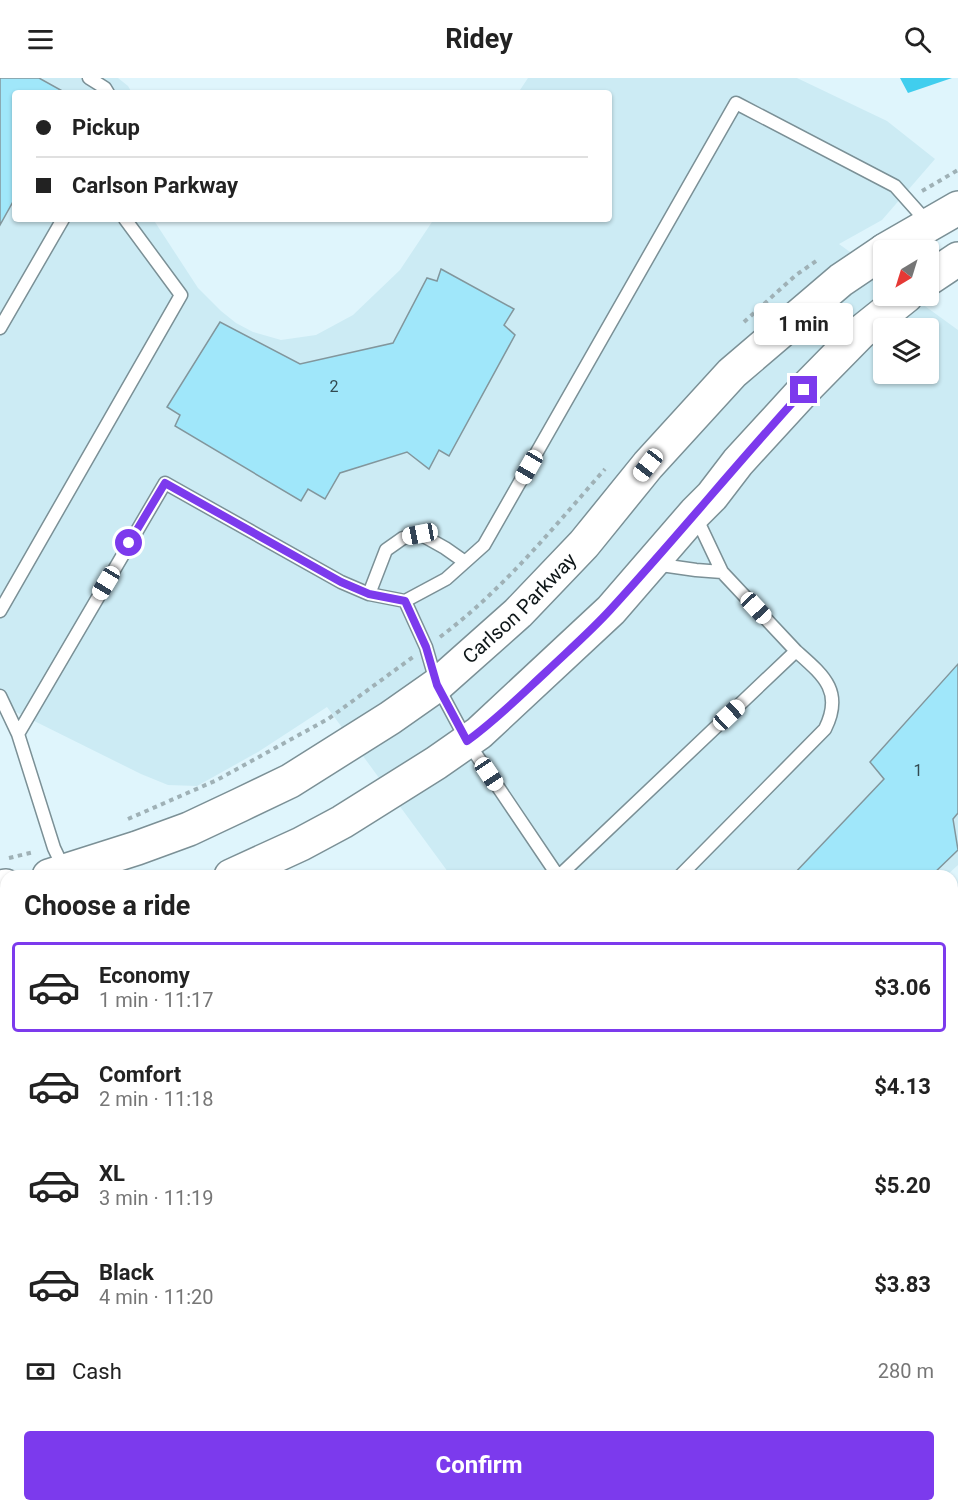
<!DOCTYPE html>
<meta charset="utf-8">
<style>
body{margin:0;font-family:Roboto,sans-serif;background:#f2f2f2;color:#222;height:100vh;display:flex;flex-direction:column;font-size:22px;white-space:nowrap}
*{box-sizing:border-box;margin:0}
p{font-size:20px;color:#767676}
.icon{flex:none;width:33px;height:33px;fill:none;stroke:currentColor;stroke-width:2;stroke-linecap:round;stroke-linejoin:round}
.map{position:relative;flex:1;overflow:hidden}
.sheet{position:absolute;left:0px;top:792px;width:958px;height:642px;display:flex;flex-direction:column;background:#fff;border-radius:18px 18px 0 0;box-shadow:0 2px 4px #0004}
.sheet>*{flex:none}
.banner{position:absolute;left:12px;top:12px;width:600px;height:132px;border-radius:6px;box-shadow:0 2px 4px #0004;display:grid;align-content:center;height:132px;padding:0 24px;background:#fff}
.needle{width:39px;rotate:218deg}
.tools{position:absolute;left:873px;top:162px;display:grid;gap:12px}
.tools a{display:grid;place-items:center;width:66px;height:66px;border-radius:6px;background:#fff;box-shadow:0 2px 4px #0004;font-size:30px}
.end{position:absolute;width:27px;height:27px;margin:-14px;border:8px solid #7c3aed;background:#fff;box-shadow:0 0 0 3px #fff}
.from{border-radius:50%}
.bubble{position:absolute;height:42px;border-radius:6px;background:#fff;box-shadow:0 2px 4px #0004;font-size:20px;font-weight:700;line-height:42px;text-align:center}
.car{position:absolute;width:18px;height:36px;margin:-18px -9px;border-radius:8px;box-shadow:0 0 4px 2px #0007;background:linear-gradient(#fff 24%,#345 0 40%,#fff 0 76%,#345 0 86%,#fff 0)}
.banner b{display:flex;align-items:center;gap:21px;height:57px;font-size:22px}
.banner b+b{border-top:2px solid #e0e0e0}
.banner i{width:15px;height:15px;background:#222}
ul{padding:0;list-style:none}
li{display:flex;align-items:center;gap:18px;height:90px;margin:0 12px 9px;padding:0 12px;border:3px solid transparent;border-radius:6px}
li div{flex:1}
li b{display:block;font-size:22px}
li em{font-style:normal;font-weight:700}
li.on{border-color:#7c3aed}
li>.icon{width:54px;height:54px;stroke-width:1.5}
h2{padding:0 24px;font-size:27px;line-height:72px}
.pay{display:flex;align-items:center;gap:15px;height:66px;padding:0 24px;font-size:22px}
.pay p{margin-inline-start:auto}
.primary-button{display:flex;gap:12px;margin-top:auto;padding:12px 24px}
.primary-button a{flex:1;height:69px;border-radius:6px;background:#7c3aed;color:#fff;font-size:24px;font-weight:700;line-height:69px;text-align:center}
header{display:flex;justify-content:space-between;align-items:center;height:78px;padding:0 24px;background:#fff;font-size:27px;font-weight:700}
.map>svg:first-child{display:block}
.built{fill:#ccebf4;fill-rule:evenodd}
.water{fill:#40ceee}
.building{fill:#a0e7fa;stroke:#82969c;stroke-width:1.5}
.lines{fill:none;stroke-linecap:round;stroke-linejoin:round}
.lane-casing{stroke:#7b9096;stroke-width:15}
.street-casing{stroke:#7b9096;stroke-width:27}
.secondary-casing{stroke:#7b9096;stroke-width:36}
.path{stroke:#9fb1b6;stroke-width:4;stroke-dasharray:4.5 4.5;stroke-linecap:butt}
.lane{stroke:#fff;stroke-width:12}
.street{stroke:#fff;stroke-width:24}
.secondary{stroke:#fff;stroke-width:33}
.route{stroke:#7c3aed;stroke-width:8}
.labels{text-anchor:middle;stroke-width:6;stroke-linejoin:round;paint-order:stroke}
.number-label{font-size:16px;fill:#324a50}
.street-label{font-size:20px;fill:#0e1618;stroke:#fff}
</style>
<header><svg class="icon" aria-label="menu" viewBox="0 0 24 24"><path d="M4 6h16M4 12h16M4 18h16"/></svg>Ridey<svg class="icon" aria-label="search" viewBox="0 0 24 24"><circle cx="10" cy="10" r="6"/><path d="M15 15l6 6"/></svg></header>
<div class="map">
<svg width="958" height="1434" viewBox="0 0 958 1434">
<rect width="100%" height="100%" fill="#dff5fc"/>
<!-- built -->
<path class="built" d="M0,0h118l10,8 4,7h-117v126h138l45,69 23,23 15,12 17,9 28,8 35,-5 37,-20 47,-45 34,-51h175v-126h-91l10,-15h269l90,43 48,38 -53,61 -43,24 44,32 1,20h27l47,34v535l-12,11h-495l-124,-169 -69,45 -61,34 -29,-1 -27,-11 -141,-70zM884,250h44v46h-44z"/>
<!-- water -->
<path class="water" d="M900,0h52l-44,15z"/>
<!-- building -->
<path class="building" d="M0,0h39l27,15h-51v105l-15,27z
M441,191l73,40 -10,16 11,10 -66,121 -10,-6 -10,19 -22,-17 -67,21 -15,26 -17,-10 -7,12 -126,-75 5,-11 -13,-8 53,-85 80,42 93,-21 34,-65 10,3z
M958,586v149l-5,6 5,31 -27,26h-139l92,-97 -14,-17z"/>
<g class="lines">
<!-- lane casing -->
<g class="lane-casing">
<path id="lane" d="M89,0l16,10 3,5
M0,250l63,-109
M654,486l42,6 26,2
M369,516l17,-44 17,-12 17,-4 25,14 20,14
M405,523l41,-22 38,-34 252,-442 159,83 33,37
M0,533l181,-316 -56,-76
M0,618l18,38 36,114 10,21
M18,656l147,-251 176,99 28,12 36,7 21,46 11,38 30,56 91,135
M559,798l237,-225 -74,-79 -26,-55
M680,798l145,-147c19,-38 -2,-54 -29,-78"/>
</g>
<!-- street casing -->
<g class="street-casing">
<path id="street" d="M0,1013l6,1
M0,1219l6,-9
M828,1434l5,-6"/>
</g>
<!-- secondary casing -->
<g class="secondary-casing">
<g id="secondary">
<path d="M885,172l73,-42"/>
<path d="M928,201l30,-20"/>
<path id="s1" d="M49,798l88,-28 52,-19 51,-24 50,-24 100,-63 47,-33 81,-72 66,-69 64,-79 84,-92 109,-93 43,-29"/>
<path d="M231,798l70,-32 41,-22 94,-59 43,-30 132,-123 84,-97 17,-17 26,-34 66,-72 57,-58 45,-36"/>
<path d="M0,809l6,-1"/>
<path d="M0,874l6,-1"/>
<path d="M952,1292l6,2"/>
</g>
</g>
<!-- path -->
<path class="path" d="M922,113l36,-21
M744,244l52,-47 23,-16
M440,559c64,-48 113,-109 165,-168
M128,741l89,-39 111,-61 85,-62
M9,780l25,-6
M952,1326l6,2"/>
<!-- lane -->
<use href="#lane" class="lane"/>
<!-- street -->
<use href="#street" class="street"/>
<!-- secondary -->
<use href="#secondary" class="secondary"/>
</g>
<g class="lines">
<!-- route -->
<path class="route" d="M129,465l36,-60 176,99 28,12 36,7 21,46 11,38 30,56c28,-20 53,-45 79,-69 22,-21 45,-41 65,-63 66,-72 127,-147 193,-219"/>
</g>
<g class="labels">
<!-- number labels -->
<g class="number-label">
<text x="334" y="314">2</text>
<text x="918" y="698">1</text>
</g>
<!-- street labels -->
<g class="street-label">
<text dy="7" stroke="none"><textPath href="#s1" startOffset="548">Carlson Parkway</textPath></text>
</g>
</g>
</svg>
<div class="tools">
<a><svg class="needle" viewBox="-14 -14 28 28"><path d="M0-13l5 13h-10z" fill="#e53935"/><path d="M0 13l5-13h-10z" fill="#767676"/></svg></a>
<a><svg class="icon" aria-label="layers" viewBox="0 0 24 24"><path d="M12 4l9 5-9 5-9-5zM3 14l9 5 9-5"/></svg></a>
</div>
<i class="end from" style="left:129px;top:465px"></i>
<i class="end" style="left:804px;top:312px"></i>
<div class="bubble" style="left:754px;top:225px;width:99px">1 min</div>
<i class="car" style="left:648px;top:387px;rotate:218deg"></i>
<i class="car" style="left:529px;top:389px;rotate:210deg"></i>
<i class="car" style="left:420px;top:456px;rotate:259deg"></i>
<i class="car" style="left:106px;top:505px;rotate:211deg"></i>
<i class="car" style="left:756px;top:530px;rotate:137deg"></i>
<i class="car" style="left:729px;top:637px;rotate:47deg"></i>
<i class="car" style="left:489px;top:696px;rotate:146deg"></i>
<div class="banner">
<b><i class="from"></i>Pickup</b>
<b><i></i>Carlson Parkway</b>
</div>
<section class="sheet">
<h2>Choose a ride</h2>
<ul>
<li class="on"><svg class="icon" aria-label="car" viewBox="0 0 24 24"><path d="M5 17H2v-5l4-1 3-4h7l3 4 3 1v5h-3M9 17h6M6 11h13"/><circle cx="7" cy="17" r="2"/><circle cx="17" cy="17" r="2"/></svg><div><b>Economy</b><p>1 min · 11:17</p></div><em>$3.06</em></li>
<li><svg class="icon" aria-label="car" viewBox="0 0 24 24"><path d="M5 17H2v-5l4-1 3-4h7l3 4 3 1v5h-3M9 17h6M6 11h13"/><circle cx="7" cy="17" r="2"/><circle cx="17" cy="17" r="2"/></svg><div><b>Comfort</b><p>2 min · 11:18</p></div><em>$4.13</em></li>
<li><svg class="icon" aria-label="car" viewBox="0 0 24 24"><path d="M5 17H2v-5l4-1 3-4h7l3 4 3 1v5h-3M9 17h6M6 11h13"/><circle cx="7" cy="17" r="2"/><circle cx="17" cy="17" r="2"/></svg><div><b>XL</b><p>3 min · 11:19</p></div><em>$5.20</em></li>
<li><svg class="icon" aria-label="car" viewBox="0 0 24 24"><path d="M5 17H2v-5l4-1 3-4h7l3 4 3 1v5h-3M9 17h6M6 11h13"/><circle cx="7" cy="17" r="2"/><circle cx="17" cy="17" r="2"/></svg><div><b>Black</b><p>4 min · 11:20</p></div><em>$3.83</em></li>
</ul>
<div class="pay"><svg class="icon" aria-label="cash" viewBox="0 0 24 24"><path d="M3 7h18v10H3z"/><circle cx="12" cy="12" r="2"/></svg>Cash<p>280 m</p></div>
<div class="primary-button"><a>Confirm</a></div>
</section>
</div>
